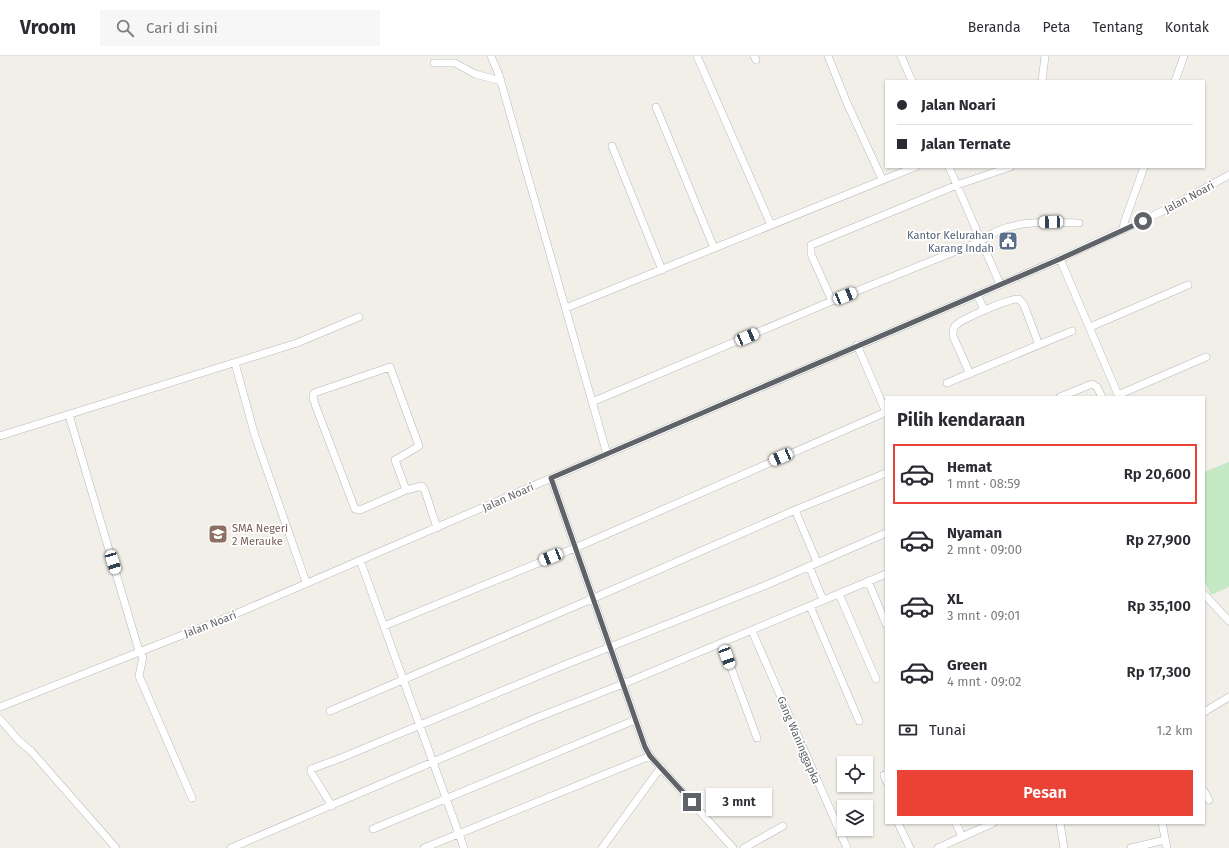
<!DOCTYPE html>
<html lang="id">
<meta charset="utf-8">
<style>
body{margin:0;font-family:"Fira Sans",sans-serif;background:#f7f7f7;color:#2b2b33;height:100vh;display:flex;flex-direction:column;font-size:15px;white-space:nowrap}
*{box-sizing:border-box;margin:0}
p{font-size:13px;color:#7c7c81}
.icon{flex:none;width:22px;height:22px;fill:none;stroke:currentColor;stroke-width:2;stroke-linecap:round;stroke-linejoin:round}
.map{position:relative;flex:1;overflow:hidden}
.drawer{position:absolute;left:885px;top:340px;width:320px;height:428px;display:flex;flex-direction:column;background:#fff;border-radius:0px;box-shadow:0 1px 3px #0004}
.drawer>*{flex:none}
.hud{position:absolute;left:885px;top:24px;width:320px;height:88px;border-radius:0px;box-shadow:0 1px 3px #0004;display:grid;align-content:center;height:88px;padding:0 12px;background:#fff}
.controls{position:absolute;left:837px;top:700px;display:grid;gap:8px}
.controls a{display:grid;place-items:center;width:36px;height:36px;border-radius:0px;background:#fff;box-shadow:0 1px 3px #0004;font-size:20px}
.end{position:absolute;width:18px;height:18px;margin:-9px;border:5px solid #5f6368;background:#fff;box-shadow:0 0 0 2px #fff}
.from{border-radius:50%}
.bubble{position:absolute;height:28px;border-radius:0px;background:#fff;box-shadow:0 1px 3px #0004;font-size:13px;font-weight:600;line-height:28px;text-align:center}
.car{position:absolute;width:12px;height:24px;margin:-12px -6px;border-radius:5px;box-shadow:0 0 3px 1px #0007;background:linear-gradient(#fff 24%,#345 0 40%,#fff 0 76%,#345 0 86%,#fff 0)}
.hud b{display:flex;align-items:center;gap:14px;height:38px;font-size:15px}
.hud b+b{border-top:1px solid #e1e1e2}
.hud i{width:10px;height:10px;background:#2b2b33}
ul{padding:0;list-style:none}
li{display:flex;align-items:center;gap:12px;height:60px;margin:0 8px 6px;padding:0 4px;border:2px solid transparent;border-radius:0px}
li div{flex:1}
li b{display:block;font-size:15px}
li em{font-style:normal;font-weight:600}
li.on{border-color:#ea4335}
li>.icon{width:36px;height:36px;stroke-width:1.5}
h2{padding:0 12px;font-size:18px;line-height:48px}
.pay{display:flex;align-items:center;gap:10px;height:44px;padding:0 12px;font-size:15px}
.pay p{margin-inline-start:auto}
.button{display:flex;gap:8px;margin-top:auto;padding:8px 12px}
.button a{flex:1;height:46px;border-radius:0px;background:#ea4335;color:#fff;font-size:16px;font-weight:600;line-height:46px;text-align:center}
header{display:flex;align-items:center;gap:24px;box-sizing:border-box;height:56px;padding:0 20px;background:#fff;border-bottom:1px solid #e1e1e2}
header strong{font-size:19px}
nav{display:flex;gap:22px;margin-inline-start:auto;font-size:14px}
.search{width:280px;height:36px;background:#f7f7f7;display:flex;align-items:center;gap:10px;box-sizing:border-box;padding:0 14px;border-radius:0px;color:#7c7c81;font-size:15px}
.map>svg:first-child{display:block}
.green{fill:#c5e8c5}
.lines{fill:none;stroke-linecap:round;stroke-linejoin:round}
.minor-casing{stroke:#b5b8bc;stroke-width:8}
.minor{stroke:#fff;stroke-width:7}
.route{stroke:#5f6368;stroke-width:5}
.labels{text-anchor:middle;stroke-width:3.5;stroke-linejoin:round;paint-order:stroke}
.street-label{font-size:11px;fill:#5f6368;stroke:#fff}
.service-label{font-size:11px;fill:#4e5e75;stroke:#fff;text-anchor:end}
.education-label{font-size:11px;fill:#785e54;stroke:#fff;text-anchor:start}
</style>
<header>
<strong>Vroom</strong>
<div class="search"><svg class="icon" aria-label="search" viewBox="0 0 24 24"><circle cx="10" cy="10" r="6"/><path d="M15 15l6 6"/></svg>Cari di sini</div>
<nav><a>Beranda</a><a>Peta</a><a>Tentang</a><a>Kontak</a></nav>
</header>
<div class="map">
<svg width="1229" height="792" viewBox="0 0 1229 792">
<rect width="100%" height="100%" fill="#f1efe8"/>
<!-- green -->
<path class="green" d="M1229,406v125l-18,8 -7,-15v-108z"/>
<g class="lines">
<!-- minor casing -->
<g class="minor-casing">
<path id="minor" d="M491,0l8,19 108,379
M697,0l74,169
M754,0l2,4
M828,0l19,47 35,76
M901,0l11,25
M434,7h21l20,11 26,7
M1042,25l3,-25
M1175,25l9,-25
M656,51l58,141
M612,90l50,124
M949,111l51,117
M1123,174l1,-7 20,-56
M1060,203l59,138
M977,238l7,16
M832,245l-21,-47v-9l146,-60 53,-18
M566,252l349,-141
M1090,271l98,-42
M857,289l29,67
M235,307l20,73 51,146
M970,318l-17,-38c0,-4 0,-9 3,-11 8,-7 54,-27 63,-26l5,6 15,40
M947,327l125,-52
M1118,339l88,-38
M1060,341l32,-13 5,3 5,10
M592,346l240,-101 149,-60c27,-22 65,-19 98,-18
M69,359l70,236 4,6 -4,19 53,122
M0,380l297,-93 62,-26
M551,422l94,269 5,9 83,92
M406,434l-11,-30 24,-14 -29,-79 -76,26 -1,5 3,9 39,102 5,1 46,-20 16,-4 3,5 12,37
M795,454l22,52
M360,504l104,288
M809,510l14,34
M868,525l18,43
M839,538l37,85
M1204,538l25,27
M810,550l49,115
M384,570l191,-78 311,-136
M752,575l95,217
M722,587l35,95
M0,651l233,-92 827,-356 107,-50 62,-34
M330,655l264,-113 201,-88 91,-37
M1204,656l25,-15
M0,663l19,22 12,10 85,97
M884,719l2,6
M1204,735l5,9
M332,750l-21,-34v-3l30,-11 221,-92 202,-80 122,-53
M898,767l12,25
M956,767l6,14
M1060,767l4,25
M1162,767l5,25
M373,773l262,-109
M231,792l305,-130 87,-34 263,-110
M424,792l226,-92
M602,792l59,-81
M744,792l39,-22
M938,792l55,-25
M1131,792l34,-8"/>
</g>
<!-- minor -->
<use href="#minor" class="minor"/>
</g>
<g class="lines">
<!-- route -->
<path class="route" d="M692,746l-42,-46 -5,-9 -94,-269 509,-219 83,-38"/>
</g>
<!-- icons -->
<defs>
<g id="civic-square" transform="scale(1)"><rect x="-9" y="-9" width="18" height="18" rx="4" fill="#5c6f8a" stroke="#fff"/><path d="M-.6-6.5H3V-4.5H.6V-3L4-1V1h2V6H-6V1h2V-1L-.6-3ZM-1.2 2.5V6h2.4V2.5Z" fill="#fff"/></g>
<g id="school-square" transform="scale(1)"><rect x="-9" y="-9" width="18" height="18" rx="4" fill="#8d6e63" stroke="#fff"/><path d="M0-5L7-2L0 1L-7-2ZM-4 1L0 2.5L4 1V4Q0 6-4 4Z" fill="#fff"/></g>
</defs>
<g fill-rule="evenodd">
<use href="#civic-square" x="1008" y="185"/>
<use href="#school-square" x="218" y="478"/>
</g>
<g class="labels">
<!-- street labels -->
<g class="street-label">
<text transform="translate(1189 141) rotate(-28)" y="4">Jalan Noari</text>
<text transform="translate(508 441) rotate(-24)" y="4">Jalan Noari</text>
<text transform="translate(210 568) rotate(-21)" y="4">Jalan Noari</text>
<text transform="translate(799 684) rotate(67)" y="4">Gang Waninggapka</text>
</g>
<!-- service labels -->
<g class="service-label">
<text x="994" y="183">Kantor Kelurahan<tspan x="994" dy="13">Karang Indah</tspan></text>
</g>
<!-- education labels -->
<g class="education-label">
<text x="232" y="476">SMA Negeri<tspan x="232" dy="13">2 Merauke</tspan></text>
</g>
</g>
</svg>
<div class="controls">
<a><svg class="icon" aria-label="locate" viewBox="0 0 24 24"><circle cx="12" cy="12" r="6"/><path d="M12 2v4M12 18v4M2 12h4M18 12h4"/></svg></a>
<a><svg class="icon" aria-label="layers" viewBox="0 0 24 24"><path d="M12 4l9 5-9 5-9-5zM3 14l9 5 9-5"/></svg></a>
</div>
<i class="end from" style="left:1143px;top:165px"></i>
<i class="end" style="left:692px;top:746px"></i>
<div class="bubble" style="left:706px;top:732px;width:66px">3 mnt</div>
<i class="car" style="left:1051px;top:166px;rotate:268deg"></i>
<i class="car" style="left:845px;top:240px;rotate:68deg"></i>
<i class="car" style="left:747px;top:281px;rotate:67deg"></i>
<i class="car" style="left:781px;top:401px;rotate:247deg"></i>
<i class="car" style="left:551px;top:501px;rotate:248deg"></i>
<i class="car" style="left:113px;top:506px;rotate:163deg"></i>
<i class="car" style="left:727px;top:601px;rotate:160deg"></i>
<div class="hud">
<b><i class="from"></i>Jalan Noari</b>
<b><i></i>Jalan Ternate</b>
</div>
<section class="drawer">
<h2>Pilih kendaraan</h2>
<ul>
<li class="on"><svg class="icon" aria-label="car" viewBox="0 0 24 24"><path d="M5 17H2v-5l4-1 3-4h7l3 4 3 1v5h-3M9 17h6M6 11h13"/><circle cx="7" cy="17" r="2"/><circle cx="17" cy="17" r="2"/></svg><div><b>Hemat</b><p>1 mnt · 08:59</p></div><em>Rp 20,600</em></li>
<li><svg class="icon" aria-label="car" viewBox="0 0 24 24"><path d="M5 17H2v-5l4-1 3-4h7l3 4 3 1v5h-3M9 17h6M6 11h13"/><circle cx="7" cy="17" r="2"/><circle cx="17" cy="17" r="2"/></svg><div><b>Nyaman</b><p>2 mnt · 09:00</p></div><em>Rp 27,900</em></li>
<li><svg class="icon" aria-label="car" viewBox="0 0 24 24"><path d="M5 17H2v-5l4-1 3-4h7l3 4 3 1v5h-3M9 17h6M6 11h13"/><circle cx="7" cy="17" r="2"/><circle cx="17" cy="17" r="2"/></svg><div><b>XL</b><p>3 mnt · 09:01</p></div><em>Rp 35,100</em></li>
<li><svg class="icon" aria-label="car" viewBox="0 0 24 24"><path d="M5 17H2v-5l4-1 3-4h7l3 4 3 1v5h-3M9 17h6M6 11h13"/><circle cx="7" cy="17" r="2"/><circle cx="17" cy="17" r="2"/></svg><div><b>Green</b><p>4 mnt · 09:02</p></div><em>Rp 17,300</em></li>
</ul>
<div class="pay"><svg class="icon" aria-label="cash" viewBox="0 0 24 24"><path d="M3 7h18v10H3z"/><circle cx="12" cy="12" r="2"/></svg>Tunai<p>1.2 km</p></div>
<div class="button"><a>Pesan</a></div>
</section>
</div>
